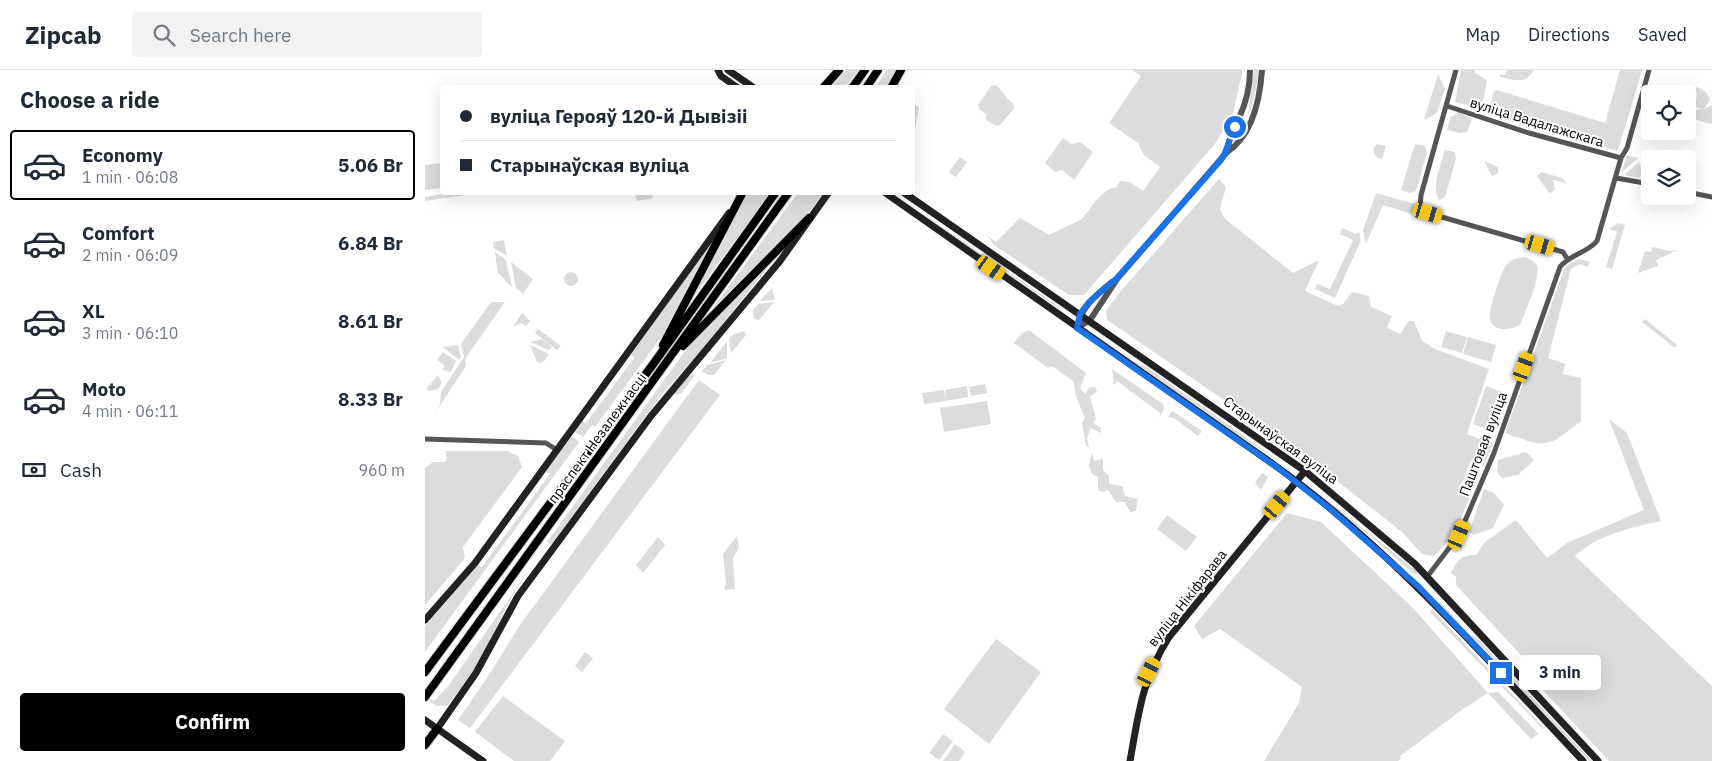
<!DOCTYPE html>
<meta charset="utf-8">
<style>
body{margin:0;font-family:"IBM Plex Sans",sans-serif;background:#f2f2f3;color:#1f2937;height:100vh;display:flex;flex-direction:column;font-size:19px;white-space:nowrap}
*{box-sizing:border-box;margin:0}
p{font-size:16px;color:#747a83}
.icon{flex:none;width:28px;height:28px;fill:none;stroke:currentColor;stroke-width:2;stroke-linecap:round;stroke-linejoin:round}
.map{position:relative;flex:1;overflow:hidden}
.details{display:flex;flex-direction:column;background:#fff;width:425px}
.details>*{flex:none}
.banner{position:absolute;left:15px;top:15px;width:475px;height:110px;border-radius:5px;box-shadow:0 5px 20px #0002;display:grid;align-content:center;height:110px;padding:0 20px;background:#fff}
.tools{position:absolute;left:1216px;top:15px;display:grid;gap:10px}
.tools a{display:grid;place-items:center;width:55px;height:55px;border-radius:5px;background:#fff;box-shadow:0 5px 20px #0002;font-size:25px}
.end{position:absolute;width:22px;height:22px;margin:-11px;border:6px solid #1a73e8;background:#fff;box-shadow:0 0 0 2px #fff}
.from{border-radius:50%}
.bubble{position:absolute;height:35px;border-radius:5px;background:#fff;box-shadow:0 5px 20px #0002;font-size:16px;font-weight:700;line-height:35px;text-align:center}
.car{position:absolute;width:15px;height:30px;margin:-15px -8px;border-radius:6px;box-shadow:0 0 4px 1px #0007;background:linear-gradient(#f5c518 24%,#345 0 40%,#f5c518 0 76%,#345 0 86%,#f5c518 0)}
.banner b{display:flex;align-items:center;gap:18px;height:48px;font-size:19px}
.banner b+b{border-top:1px solid #e0e1e3}
.banner i{width:12px;height:12px;background:#1f2937}
ul{padding:0;list-style:none}
li{display:flex;align-items:center;gap:15px;height:70px;margin:0 10px 8px;padding:0 10px;border:2px solid transparent;border-radius:5px}
li div{flex:1}
li b{display:block;font-size:19px}
li em{font-style:normal;font-weight:700}
li.selected{border-color:#000}
li>.icon{width:45px;height:45px;stroke-width:1.5}
h2{padding:0 20px;font-size:22px;line-height:60px}
.pay{display:flex;align-items:center;gap:12px;height:55px;padding:0 20px;font-size:19px}
.pay p{margin-inline-start:auto}
.cta{display:flex;gap:10px;margin-top:auto;padding:10px 20px}
.cta a{flex:1;height:58px;border-radius:5px;background:#000;color:#fff;font-size:20px;font-weight:700;line-height:58px;text-align:center}
header{display:flex;align-items:center;gap:30px;box-sizing:border-box;height:70px;padding:0 25px;background:#fff;border-bottom:1px solid #e0e1e3}
header strong{font-size:24px}
nav{display:flex;gap:28px;margin-inline-start:auto;font-size:18px}
.search{width:350px;height:45px;background:#f2f2f3;display:flex;align-items:center;gap:12px;box-sizing:border-box;padding:0 18px;border-radius:5px;color:#747a83;font-size:19px}
main{display:flex;flex:1;min-height:0}
.map>svg:first-child{display:block}
.green{fill:#dcdcdc}
.lines{fill:none;stroke-linecap:round;stroke-linejoin:round}
.trunk-casing{stroke:#dbdbdb;stroke-width:10}
.minor{stroke:#555;stroke-width:5}
.tertiary{stroke:#555;stroke-width:6}
.secondary{stroke:#222;stroke-width:7}
.trunk{stroke:#000;stroke-width:8}
.route{stroke:#1a73e8;stroke-width:6}
.labels{text-anchor:middle;stroke-width:4;stroke-linejoin:round;paint-order:stroke}
.street-label{font-size:14px;fill:#000;stroke:#fff}
</style>
<header>
<strong>Zipcab</strong>
<div class="search"><svg class="icon" aria-label="search" viewBox="0 0 24 24"><circle cx="10" cy="10" r="6"/><path d="M15 15l6 6"/></svg>Search here</div>
<nav><a>Map</a><a>Directions</a><a>Saved</a></nav>
</header>
<main>
<section class="details">
<h2>Choose a ride</h2>
<ul>
<li class="selected"><svg class="icon" aria-label="car" viewBox="0 0 24 24"><path d="M5 17H2v-5l4-1 3-4h7l3 4 3 1v5h-3M9 17h6M6 11h13"/><circle cx="7" cy="17" r="2"/><circle cx="17" cy="17" r="2"/></svg><div><b>Economy</b><p>1 min · 06:08</p></div><em>5.06 Br</em></li>
<li><svg class="icon" aria-label="car" viewBox="0 0 24 24"><path d="M5 17H2v-5l4-1 3-4h7l3 4 3 1v5h-3M9 17h6M6 11h13"/><circle cx="7" cy="17" r="2"/><circle cx="17" cy="17" r="2"/></svg><div><b>Comfort</b><p>2 min · 06:09</p></div><em>6.84 Br</em></li>
<li><svg class="icon" aria-label="car" viewBox="0 0 24 24"><path d="M5 17H2v-5l4-1 3-4h7l3 4 3 1v5h-3M9 17h6M6 11h13"/><circle cx="7" cy="17" r="2"/><circle cx="17" cy="17" r="2"/></svg><div><b>XL</b><p>3 min · 06:10</p></div><em>8.61 Br</em></li>
<li><svg class="icon" aria-label="car" viewBox="0 0 24 24"><path d="M5 17H2v-5l4-1 3-4h7l3 4 3 1v5h-3M9 17h6M6 11h13"/><circle cx="7" cy="17" r="2"/><circle cx="17" cy="17" r="2"/></svg><div><b>Moto</b><p>4 min · 06:11</p></div><em>8.33 Br</em></li>
</ul>
<div class="pay"><svg class="icon" aria-label="cash" viewBox="0 0 24 24"><path d="M3 7h18v10H3z"/><circle cx="12" cy="12" r="2"/></svg>Cash<p>960 m</p></div>
<div class="cta"><a>Confirm</a></div>
</section>
<div class="map">
<svg width="1287" height="691" viewBox="0 0 1287 691">
<rect width="100%" height="100%" fill="#fff"/>
<!-- green -->
<path class="green" d="M421,0h13l-14,17h-15z
M462,0h10l-9,17 -13,1z
M707,0h110v4l-10,43 -18,28 -130,150h-15l-75,-50 -7,-10 9,7 24,-24 29,17 33,-16 15,-20 12,-10 7,-2 4,-6 10,1 13,9 17,-24 -16,-12 -6,-12 -29,-20 32,-47z
M829,0h4v6c-3,24 -10,44 -23,65l13,-26z
M1036,0h14v3l12,7 -4,21 -8,6 -20,-5z
M1082,0h26c-4,14 -21,10 -33,7v-3l5,1z
M1195,0h22l-24,81 -127,-36 -2,-6 5,-18 3,-1 108,33z
M1013,4l7,15 -8,24 -13,7z
M571,15c7,6 9,13 17,18l1,5 -13,16 -4,2 -11,-6v-6l-7,-5 -1,-4 13,-19z
M1272,17l9,5 4,7 -6,10 8,-4v19l-19,-5 2,-9 9,-1 -6,-1 -3,-3 2,-11 -3,-5z
M488,32l6,6 -6,32z
M1034,42l13,7 -5,13 -8,1 -12,-3 3,-12z
M638,68l9,6 8,-2 13,10 -19,28 -12,-10 -7,2 -10,-9z
M951,74l10,2 -4,13 -6,-2 -3,-7z
M990,74l10,2 2,7 -11,38 -5,2 -10,-3z
M1019,80l11,2 1,7 -11,38 -6,3c-9,-17 3,-32 5,-50z
M1202,85l11,3 -16,14v-1z
M535,87l7,5 -11,15 -7,-5z
M1059,91l14,6v6l-6,3z
M1214,92l5,10 -5,6 -15,-3z
M17,93v25l-17,2v-25z
M1116,102l21,6 6,6 -15,-4 2,9 -5,5 -13,-18z
M794,109l7,8 -6,22 4,9 69,55 26,-13 -14,31 33,15 5,-2 9,-12 17,4 2,11 21,9 -5,12 13,6 9,-13h5l8,20 13,8 54,20 -22,65 26,10 -9,21 -13,-5 -10,26 8,13c-9,21 -17,41 -35,57l-12,-2 -20,-22 -99,-78 -196,-134 -1,-9 14,-19z
M29,122l24,1 -53,8v-4z
M210,123h17l1,5 -16,3z
M322,123h23l-91,124 64,-119z
M373,123h26l-13,17 -105,107z
M464,123h3l169,115 -1,1z
M951,123l39,11 -3,10 -29,-9 -17,39 -3,-14z
M1193,153l7,2 -13,44 -6,-2 11,-35 -8,-3z
M917,158l14,6 3,-2 2,8 -26,58 -20,-9 2,-5 13,5 23,-49 -13,-6z
M290,165l-53,101 -67,91 -3,-2 -9,12 -8,-5 7,-11 4,2 48,-65 -3,-3z
M79,170l3,16 -13,-8 -1,-6z
M365,170l-90,112 -38,42 -111,151 -4,-3 141,-195z
M1227,177l18,4 8,-1 -22,10 2,6 -20,7 7,-22 6,1z
M70,182l11,8 6,27 -14,-14z
M1100,187c5,2 10,4 12,9 4,12 -13,47 -17,59 -13,7 -33,6 -30,-13 2,-11 10,-36 15,-45 4,-7 12,-9 20,-10z
M1154,189l11,3 -2,5 -8,-3 -9,5 -23,89 17,6 -2,10 18,4v43c-36,28 -34,27 -76,12l59,-163 4,-6z
M86,192l22,17 -10,15 -7,-6z
M139 209a7 7 0 1 1 14 0a7 7 0 1 1-14 0Z
M347,218l3,12 -15,1z
M66,232h14l-40,57 1,7 -33,50 7,-12 1,-12 23,-35 -3,-13z
M349,232l-15,18 -5,-1 -1,-9 5,-6z
M97,243l8,8 -4,5 -5,-3 -8,4z
M1220,249l32,26 -2,3 -33,-26z
M113,259l23,17 -4,4 -22,-17z
M604,260l57,43 -6,15 5,6 4,-6 6,-1 2,5 -7,4 6,23 -3,4 8,5v5l-10,-5 -4,11 2,8 -3,-1 -4,-23 3,-5 -8,-19 -4,-18 -21,-15 -4,2 -34,-25 7,-9z
M319,261l2,4 -15,18 -2,-14 3,-4z
M1021,261l21,6 -5,16 -21,-6z
M1043,267l28,8 -5,17 -28,-8z
M117,269l10,8 -3,3 -19,-8z
M677,269l32,22 14,7 131,93 -46,-29z
M302,271v17l-17,5z
M33,275l3,12 -2,3 -16,-13z
M105,275l19,9 -7,9 -5,-1z
M18,282l13,9 -5,11 -9,-2 3,-4 -8,-6z
M301,290l-12,15h-6l-6,-4 5,-6z
M687,299l51,35 1,5 -5,9 1,-5 -43,-32 -3,4z
M268,304l2,1 -13,18 -6,2 -2,-1 15,-18z
M13,305l4,8 -4,6 -9,2 -3,-2z
M274,310l21,15 -250,333 -12,-8 29,-42 33,-53z
M560,314l2,9 -16,3 -2,-9z
M542,316l1,11 -22,4 -1,-11z
M1061,316l19,7 -13,38 -19,-7z
M519,320l2,11 -22,3 -2,-11z
M562,331l4,23 -47,8 -4,-24z
M747,341l30,20 -4,5 -24,-18 -6,-1z
M1184,349l18,14 34,88c-28,6 -64,14 -86,35l137,130v75h-103l-65,-70 -3,-4 4,-6 -89,-96v-8l-5,-4c6,-13 10,-18 25,-18l9,-13 31,-22 31,38 20,-15 77,-33z
M147,366l7,6 -154,210v-26l53,-61 4,2 68,-93 -4,-3z
M21,381h61l11,5 4,11 -59,80 2,11 -40,47v-137l8,-6h13z
M667,382l2,9 9,-2v11l6,6v8l13,2 3,10 13,3 -2,12 -6,1 -5,-10h-9l-8,-12 -4,2 -6,-2v-13l-6,-3 -3,-8z
M1101,382l8,8 -16,15 -16,3 -5,-6 1,-12z
M837,403l6,4 -7,13 -6,-7z
M1059,419l10,4 10,12 -11,23 -19,7 -5,-3z
M892,422l101,80 -3,3 -47,-41 -28,-20z
M862,443l34,9 92,86 75,85 10,-1 41,42 -8,5 -43,-46 -25,16 -63,47 1,3 -3,2h-134l35,-58 3,-16 -82,-58 -18,10 -8,-13z
M742,445l30,22 -11,14 -29,-22z
M312,466l2,11 -6,11 2,31 -11,1 2,-7 -3,-29z
M233,467l7,8 -22,28 -7,-8z
M111,490l-27,41 -33,68 -29,37h-10l-12,-7v-4l9,6 15,-16z
M1015,532l31,33 7,4 114,122h-3l-151,-157z
M1007,539l111,118v2l-113,-117z
M571,569l45,33 -52,72 -45,-35z
M160,582l8,6 -11,14 -7,-6z
M78,626l62,45 -15,20h-36l-39,-29z
M518,664l10,7 -14,19 -10,-7z
M530,674l10,8 -6,9h-16z"/>
<g class="lines">
<!-- trunk casing -->
<g class="trunk-casing">
<path id="trunk" d="M398,18l16,-18
M427,18l13,-18
M441,18l12,-18
M466,18l10,-18
M238,275l80,-153
M258,276l126,-128
M0,602l229,-309 122,-171
M0,627l364,-505
M0,675l12,-16"/>
</g>
<!-- minor -->
<path class="minor" d="M1031,0l-35,125 -1,12 8,6 135,39 5,8
M1022,36l82,27 92,25
M1191,108l34,6
M1262,122l25,5
M0,369l121,4 11,7
M1002,507l32,-42 35,-82 66,-186c9,-12 27,-14 37,-26l24,-83 6,-10 22,-78"/>
<!-- tertiary -->
<path class="tertiary" d="M802,82c1,-14 7,-22 12,-34 7,-15 11,-32 11,-48
M652,258l13,-8 27,-41 110,-127c26,-17 33,-53 35,-82
M652,258c4,-21 18,-32 35,-46"/>
<!-- secondary -->
<path class="secondary" d="M293,0l3,6 17,12
M303,0l26,18
M459,122l389,272c117,84 212,193 310,297
M478,122l402,279 110,93 183,197
M0,550l50,-57 254,-350
M0,650l58,41
M12,659l39,-56 42,-77 133,-180 129,-155 49,-69
M705,691c9,-50 12,-81 39,-124l136,-166"/>
<!-- trunk -->
<use href="#trunk" class="trunk"/>
</g>
<g class="lines">
<!-- route -->
<path class="route" d="M810,57c-6,11 -7,23 -14,33l-104,118 -28,24 -9,12 -3,14 201,140 51,40 89,78 83,87"/>
</g>
<g class="labels">
<!-- street labels -->
<g class="street-label">
<text transform="translate(1112 52) rotate(17)" y="5">вуліца Вадалажскага</text>
<text transform="translate(172 368) rotate(-54)" y="5">праспект Незалежнасці</text>
<text transform="translate(856 370) rotate(36)" y="5">Старынаўская вуліца</text>
<text transform="translate(1058 374) rotate(-69)" y="5">Паштовая вуліца</text>
<text transform="translate(762 528) rotate(-52)" y="5">вуліца Нікіфарава</text>
</g>
</g>
</svg>
<div class="tools">
<a><svg class="icon" aria-label="locate" viewBox="0 0 24 24"><circle cx="12" cy="12" r="6"/><path d="M12 2v4M12 18v4M2 12h4M18 12h4"/></svg></a>
<a><svg class="icon" aria-label="layers" viewBox="0 0 24 24"><path d="M12 4l9 5-9 5-9-5zM3 14l9 5 9-5"/></svg></a>
</div>
<i class="end from" style="left:810px;top:57px"></i>
<i class="end" style="left:1076px;top:603px"></i>
<div class="bubble" style="left:1094px;top:585px;width:82px">3 min</div>
<i class="car" style="left:1003px;top:143px;rotate:106deg"></i>
<i class="car" style="left:1115px;top:175px;rotate:106deg"></i>
<i class="car" style="left:566px;top:198px;rotate:125deg"></i>
<i class="car" style="left:1099px;top:297px;rotate:20deg"></i>
<i class="car" style="left:852px;top:435px;rotate:40deg"></i>
<i class="car" style="left:1034px;top:465px;rotate:23deg"></i>
<i class="car" style="left:724px;top:602px;rotate:27deg"></i>
<div class="banner">
<b><i class="from"></i>вуліца Герояў 120-й Дывізіі</b>
<b><i></i>Старынаўская вуліца</b>
</div>
</div>
</main>
